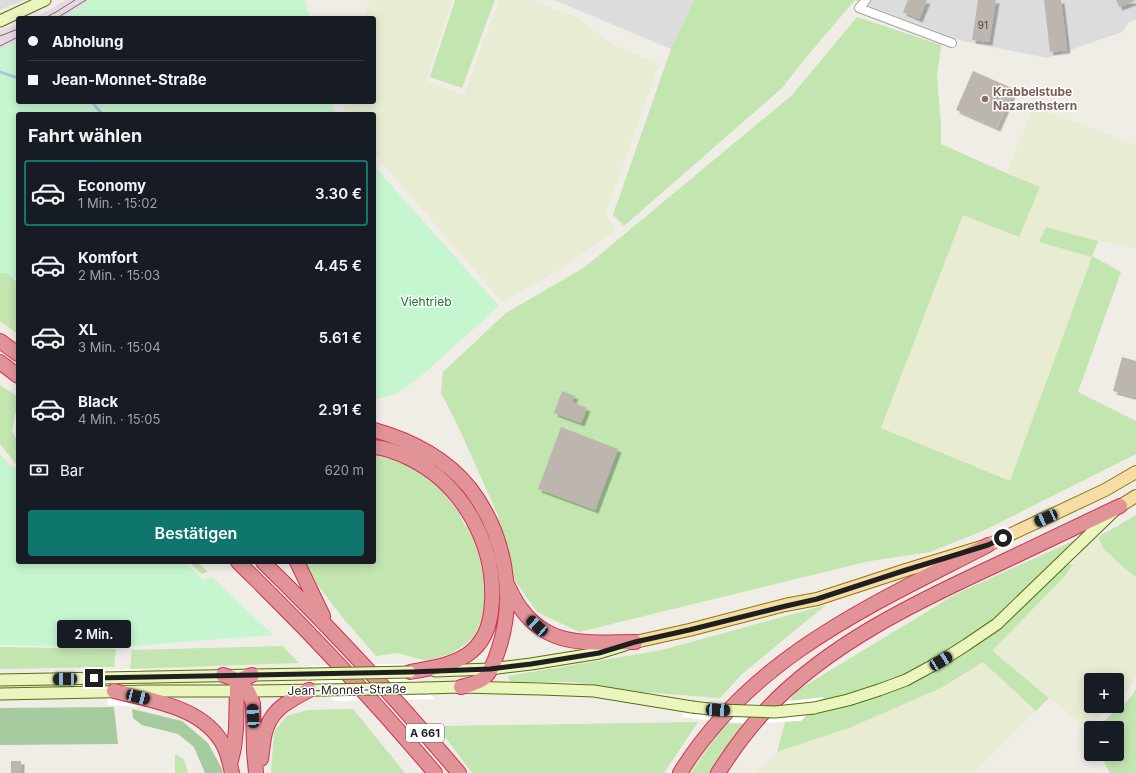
<!DOCTYPE html>
<html lang="de">
<meta charset="utf-8">
<style>
body{margin:0;font-family:Inter,sans-serif;background:#242831;color:#f1f3f6;height:100vh;display:flex;flex-direction:column;font-size:15px;white-space:nowrap}
*{box-sizing:border-box;margin:0}
p{font-size:13px;color:#9ea1a6}
.icon{flex:none;width:22px;height:22px;fill:none;stroke:currentColor;stroke-width:2;stroke-linecap:round;stroke-linejoin:round}
.map{position:relative;flex:1;overflow:hidden}
.side{position:absolute;left:16px;top:112px;width:360px;height:452px;display:flex;flex-direction:column;background:#171b24;border-radius:4px;box-shadow:0 2px 10px #0003}
.side>*{flex:none}
.hud{position:absolute;left:16px;top:16px;width:360px;height:88px;border-radius:4px;box-shadow:0 2px 10px #0003;display:grid;align-content:center;height:88px;padding:0 12px;background:#171b24}
.buttons{position:absolute;left:1084px;top:673px;display:grid;gap:8px}
.buttons a{display:grid;place-items:center;width:40px;height:40px;border-radius:4px;background:#171b24;box-shadow:0 2px 10px #0003;font-size:20px}
.end{position:absolute;width:18px;height:18px;margin:-9px;border:5px solid #1f1f1f;background:#fff;box-shadow:0 0 0 2px #fff}
.from{border-radius:50%}
.bubble{position:absolute;height:28px;border-radius:4px;background:#171b24;box-shadow:0 2px 10px #0003;font-size:13px;font-weight:600;line-height:28px;text-align:center}
.car{position:absolute;width:12px;height:24px;margin:-12px -6px;border-radius:5px;box-shadow:0 0 3px 1px #0007;background:linear-gradient(#222 24%,#8ab4d8 0 40%,#222 0 76%,#8ab4d8 0 86%,#222 0)}
.hud b{display:flex;align-items:center;gap:14px;height:38px;font-size:15px}
.hud b+b{border-top:1px solid #363941}
.hud i{width:10px;height:10px;background:#f1f3f6}
ul{padding:0;list-style:none}
li{display:flex;align-items:center;gap:12px;height:66px;margin:0 8px 6px;padding:0 4px;border:2px solid transparent;border-radius:4px}
li div{flex:1}
li b{display:block;font-size:15px}
li em{font-style:normal;font-weight:600}
li.on{border-color:#0f766e}
li>.icon{width:36px;height:36px;stroke-width:1.5}
h2{padding:0 12px;font-size:18px;line-height:48px}
.pay{display:flex;align-items:center;gap:10px;height:44px;padding:0 12px;font-size:15px}
.pay p{margin-inline-start:auto}
.primary-button{display:flex;gap:8px;margin-top:auto;padding:8px 12px}
.primary-button a{flex:1;height:46px;border-radius:4px;background:#0f766e;color:#fff;font-size:16px;font-weight:600;line-height:46px;text-align:center}
.map>svg:first-child{display:block}
.residential{fill:#dddcdc}
.industrial{fill:#e8d8e3}
.farmland{fill:#e7ecd3}
.grass{fill:#c3e5b0}
.forest{fill:#a5cb9e}
.park{fill:#c6f6d0}
.pier{fill:#fff}
.lines{fill:none;stroke-linecap:round;stroke-linejoin:round}
.stream{stroke:#aac8da;stroke-width:3}
.building{fill:#bcb6af;filter:url(#shadow)}
.minor-casing{stroke:#a3a3a3;stroke-width:10}
.secondary-casing{stroke:#586f0d;stroke-width:13}
.primary-casing{stroke:#8f750b;stroke-width:14}
.motorway-casing{stroke:#cf3152;stroke-width:16}
.minor{stroke:#fff;stroke-width:8}
.secondary{stroke:#ebf5be;stroke-width:11}
.primary{stroke:#f5dda5;stroke-width:12}
.motorway{stroke:#e19397;stroke-width:14}
.tram{stroke:#6d6d6d;stroke-width:1}
.secondary-bridge-casing{stroke:#586f0d;stroke-width:13;stroke-linecap:butt}
.secondary-bridge{stroke:#ebf5be;stroke-width:11}
.route{stroke:#1f1f1f;stroke-width:5}
.education-dot{fill:#8d6e63;stroke:#fff;stroke-width:1.5}
.labels{text-anchor:middle;stroke-width:3;stroke-linejoin:round;paint-order:stroke}
.number-label{font-size:10px;fill:#464543}
.shield{fill:#fff;stroke:#626262;stroke-width:1}
.shield-label{font-size:11px;font-weight:bold;fill:#1f1f1f}
.education-label{font-size:12px;font-weight:bold;fill:#785e54;stroke:#fff;text-anchor:start}
.park-label{font-size:12px;fill:#137729;stroke:#fff}
.street-label{font-size:12px;fill:#1f1f1f;stroke:#fff}
</style>
<div class="map">
<svg width="1136" height="773" viewBox="0 0 1136 773">
<defs>
<filter id="shadow"><feDropShadow dx="3.5" dy="3.5" stdDeviation="0" flood-color="#0004"/></filter>
</defs>
<rect width="100%" height="100%" fill="#efede6"/>
<!-- residential -->
<path class="residential" d="M0,0h25l-25,10z
M554,0h140l-23,49z
M854,0h282v19l-7,3 -7,10 -75,26 -85,-17z"/>
<!-- industrial -->
<path class="industrial" d="M66,0h24l-27,18h-30l6,-2z
M18,24v17l-18,9v-20z"/>
<!-- farmland -->
<path class="farmland" d="M370,0h82l-26,81 38,14 35,-95h31l46,17 39,29 44,18 -54,151 12,14 -58,41 -57,32 -128,-149v-39h-27l-5,-12h32v-84h-11z
M1034,107l102,38v103l-38,-7 -52,-14 -6,15 52,14 -82,226 -129,-54 82,-214 56,23 21,-50 -34,-14z
M1098,537l6,12 19,18 13,10v100l-11,17 -8,7v-21h-26v26h20l-24,22 -91,-74 -3,-4 72,-74 19,-28z
M983,662l53,49 -62,62h-219l22,-21 72,-24 92,-40z"/>
<!-- grass -->
<path class="grass" d="M455,0h40l-33,88 -32,-11z
M694,0h161l-46,54 -28,35 -157,137 -11,-11 58,-166z
M857,17l84,28 -4,33 4,45v21l65,29 34,14 -21,50 -56,-22 -82,213 129,53 82,-224 -53,-15 7,-15 52,14 -6,15 29,16 -43,120 58,29v33l-151,76 -55,22 -60,9 -291,71 -42,-20 -22,-31 -18,-68 -40,-89 -16,-31 2,-21 63,-59 79,-46 207,-172z
M0,273h7l11,10v51l-18,-13z
M0,385l18,12v12l-3,5 -3,18 6,8v24h-2l-16,-20z
M374,455h22l43,32 21,27 5,12 3,-2 7,13 12,54 -6,29 -6,15 -9,9 -16,10 -23,7 -29,-8 -22,3 -33,-38 -30,-39 -8,-17h69z
M1136,515v62l-13,-10 -19,-18 -6,-12z
M1077,539l-30,28 26,-3 -8,12 -72,74 3,4 53,44 -13,13 -53,-49 -42,26 -92,40 -72,24 16,-59 163,-99z
M189,562h8l11,10 -6,2z
M826,605l-84,69 -22,24 -79,-6 -67,-10h-64l-2,-6 154,-26z
M283,646l16,17 -169,6 2,-19z
M0,647l116,2 -2,18 -114,2z
M1136,689v84h-26l-10,-19h17v-26h-21l35,-31z
M353,709l52,64h-134l3,-41 12,-16 22,-6z
M698,722l-34,51h-192l-35,-47z
M725,723l20,1 -33,49h-21z
M175,754l9,5 4,14h-13z"/>
<!-- forest -->
<path class="forest" d="M114,707l4,37 -118,1v-37z
M132,709l50,12 26,22 14,26 1,4h-18l-11,-26 -16,-13 -36,-9 -9,-7z"/>
<!-- park -->
<path class="park" d="M90,0h215l5,18h-247z
M18,41v61h312l6,12h-318v169l-11,-10h-7v-223z
M374,166l125,140 -78,70 -23,17 -21,6h-3z
M0,454l12,13 6,2v93h166l19,18 9,-3 61,58 -157,12 -116,-2z"/>
<!-- pier -->
<path class="pier" d="M403,664l32,35 -101,2 -32,-35z
M142,669l2,38 -36,-2 -3,-35z
M824,697l-23,24 -43,2 -35,-1 -42,-5 16,-16 33,2 35,1z"/>
<g class="lines">
<!-- stream -->
<path class="stream" d="M0,72l18,6
M92,102l10,12"/>
</g>
<!-- building -->
<path class="building" d="M908,0h19l-8,19 -16,-7z
M978,0h18l-7,42 -17,-2z
M1044,0h17l6,50 -17,2z
M1116,0h18l1,1 -16,6z
M973,71l41,18 -17,39 -41,-18z
M1122,357l14,4v36l-23,-6z
M562,391l13,5 -3,6 15,6 -6,15 -27,-10z
M561,427l57,22 -23,61 -57,-21z
M11,761h10v12h-10z"/>
<g class="lines">
<!-- minor casing -->
<g class="minor-casing">
<path id="minor" d="M866,0l-7,8 93,35"/>
</g>
<!-- secondary casing -->
<g class="secondary-casing">
<path id="secondary" d="M0,21l45,-21
M435,671l55,-2 41,-5 68,-11 26,-8
M0,680l309,-6
M425,688l36,-1 80,2 53,2 98,16
M0,694l147,-3h101l76,-1
M814,708l34,-8 31,-10 27,-10 35,-19 25,-16 31,-21 116,-112"/>
</g>
<!-- primary casing -->
<g class="primary-casing">
<path id="primary" d="M1120,506l16,-10
M635,642l54,-12 96,-25 32,-6 89,-29 82,-25 117,-55 31,-18"/>
</g>
<!-- motorway casing -->
<g class="motorway-casing">
<path id="motorway" d="M0,341l18,13
M0,362l18,14
M374,430c36,10 71,28 95,57 36,46 48,109 29,164 -3,9 -7,21 -14,27 -6,5 -16,7 -23,9
M374,447c13,1 25,6 37,12 52,26 84,85 81,142 -1,19 -5,37 -20,50 -16,14 -41,17 -62,21
M238,562c69,67 135,137 197,211
M263,562c69,67 134,138 196,211
M297,562l26,54
M508,586c4,8 8,17 14,24 29,39 70,32 113,32
M223,675c18,5 25,12 30,29l1,47 2,22
M114,691c39,10 90,16 110,55 4,8 6,18 8,27
M261,759c1,-7 2,-15 3,-22 5,-27 23,-35 45,-47
M230,764l4,-16 2,-19 1,-41 3,-6 4,-4 8,-3
M680,773c72,-117 192,-168 308,-228
M718,773c14,-22 30,-44 48,-63 61,-65 148,-107 228,-144 42,-20 84,-40 126,-60"/>
</g>
<!-- minor -->
<use href="#minor" class="minor"/>
<!-- secondary -->
<use href="#secondary" class="secondary"/>
<!-- primary -->
<use href="#primary" class="primary"/>
<!-- motorway -->
<use href="#motorway" class="motorway"/>
<!-- tram -->
<path class="tram" d="M45,18l11,-6 19,-12
M57,18l29,-18
M0,36l18,-7
M0,46l18,-9"/>
<!-- secondary-bridge casing -->
<g class="secondary-bridge-casing">
<path id="secondary-bridge" d="M309,674l101,-2
M324,690l101,-2
M692,707l26,3 57,2 39,-4"/>
</g>
<!-- secondary-bridge -->
<use href="#secondary-bridge" class="secondary-bridge"/>
</g>
<g class="lines">
<!-- route -->
<path class="route" d="M94,678l316,-6 80,-3 41,-5 68,-11 36,-11 54,-12 97,-24 31,-7 89,-29 82,-25 15,-7"/>
</g>
<!-- markers -->
<circle class="education-dot" cx="985" cy="99" r="4"/>
<g class="labels">
<!-- number labels -->
<g class="number-label">
<text x="983" y="29">91</text>
</g>
<!-- shield labels -->
<rect class="shield" x="406" y="724" width="38" height="18" rx="3"/>
<g class="shield-label">
<text x="425" y="737">A 661</text>
</g>
<!-- education labels -->
<g class="education-label">
<text x="993" y="96">Krabbelstube<tspan x="993" dy="14">Nazarethstern</tspan></text>
</g>
<!-- park labels -->
<g class="park-label">
<text x="426" y="306">Viehtrieb</text>
</g>
<!-- street labels -->
<g class="street-label">
<text transform="translate(347 690) rotate(-1)" y="4">Jean-Monnet-Straße</text>
</g>
</g>
</svg>
<div class="buttons">
<a>+</a>
<a>−</a>
</div>
<i class="end from" style="left:1003px;top:538px"></i>
<i class="end" style="left:94px;top:678px"></i>
<div class="bubble" style="left:57px;top:620px;width:74px">2 Min.</div>
<i class="car" style="left:1046px;top:518px;rotate:246deg"></i>
<i class="car" style="left:537px;top:626px;rotate:312deg"></i>
<i class="car" style="left:941px;top:661px;rotate:58deg"></i>
<i class="car" style="left:65px;top:679px;rotate:269deg"></i>
<i class="car" style="left:138px;top:697px;rotate:104deg"></i>
<i class="car" style="left:718px;top:710px;rotate:93deg"></i>
<i class="car" style="left:253px;top:716px;rotate:357deg"></i>
<div class="hud">
<b><i class="from"></i>Abholung</b>
<b><i></i>Jean-Monnet-Straße</b>
</div>
<section class="side">
<h2>Fahrt wählen</h2>
<ul>
<li class="on"><svg class="icon" aria-label="car" viewBox="0 0 24 24"><path d="M5 17H2v-5l4-1 3-4h7l3 4 3 1v5h-3M9 17h6M6 11h13"/><circle cx="7" cy="17" r="2"/><circle cx="17" cy="17" r="2"/></svg><div><b>Economy</b><p>1 Min. · 15:02</p></div><em>3.30 €</em></li>
<li><svg class="icon" aria-label="car" viewBox="0 0 24 24"><path d="M5 17H2v-5l4-1 3-4h7l3 4 3 1v5h-3M9 17h6M6 11h13"/><circle cx="7" cy="17" r="2"/><circle cx="17" cy="17" r="2"/></svg><div><b>Komfort</b><p>2 Min. · 15:03</p></div><em>4.45 €</em></li>
<li><svg class="icon" aria-label="car" viewBox="0 0 24 24"><path d="M5 17H2v-5l4-1 3-4h7l3 4 3 1v5h-3M9 17h6M6 11h13"/><circle cx="7" cy="17" r="2"/><circle cx="17" cy="17" r="2"/></svg><div><b>XL</b><p>3 Min. · 15:04</p></div><em>5.61 €</em></li>
<li><svg class="icon" aria-label="car" viewBox="0 0 24 24"><path d="M5 17H2v-5l4-1 3-4h7l3 4 3 1v5h-3M9 17h6M6 11h13"/><circle cx="7" cy="17" r="2"/><circle cx="17" cy="17" r="2"/></svg><div><b>Black</b><p>4 Min. · 15:05</p></div><em>2.91 €</em></li>
</ul>
<div class="pay"><svg class="icon" aria-label="cash" viewBox="0 0 24 24"><path d="M3 7h18v10H3z"/><circle cx="12" cy="12" r="2"/></svg>Bar<p>620 m</p></div>
<div class="primary-button"><a>Bestätigen</a></div>
</section>
</div>
